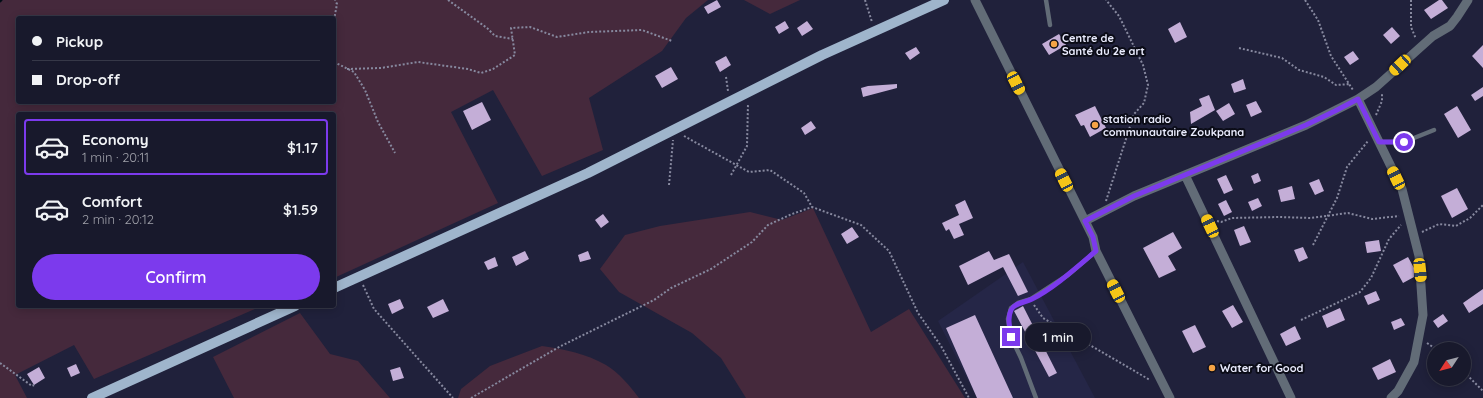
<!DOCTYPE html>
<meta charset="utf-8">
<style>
body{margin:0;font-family:Quicksand,sans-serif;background:#252638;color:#f1f3f6;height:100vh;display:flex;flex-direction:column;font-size:15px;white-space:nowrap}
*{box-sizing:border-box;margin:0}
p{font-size:13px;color:#9fa0a9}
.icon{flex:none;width:22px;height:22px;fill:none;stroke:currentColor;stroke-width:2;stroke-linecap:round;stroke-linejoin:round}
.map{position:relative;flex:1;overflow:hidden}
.details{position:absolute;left:16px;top:112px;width:320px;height:196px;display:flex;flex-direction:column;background:#18192c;border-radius:4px;box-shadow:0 2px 10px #0003,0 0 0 1px #363848}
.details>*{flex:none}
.guide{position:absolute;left:16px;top:16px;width:320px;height:88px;border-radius:4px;box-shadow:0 2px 10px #0003,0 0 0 1px #363848;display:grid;align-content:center;height:88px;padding:0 16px;background:#18192c}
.needle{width:26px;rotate:234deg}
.tools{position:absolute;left:1427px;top:342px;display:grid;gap:8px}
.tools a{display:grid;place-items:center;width:44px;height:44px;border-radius:50%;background:#18192c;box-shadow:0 2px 10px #0003,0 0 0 1px #363848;font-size:20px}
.end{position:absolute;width:18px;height:18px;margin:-9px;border:5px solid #7c3aed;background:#fff;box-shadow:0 0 0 2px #fff}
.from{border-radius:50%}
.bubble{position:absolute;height:28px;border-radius:14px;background:#18192c;box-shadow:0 2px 10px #0003,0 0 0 1px #363848;font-size:13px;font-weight:600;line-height:28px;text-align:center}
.car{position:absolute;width:12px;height:24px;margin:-12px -6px;border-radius:5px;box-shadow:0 0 3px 1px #0007;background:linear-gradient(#f5c518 24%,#345 0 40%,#f5c518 0 76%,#345 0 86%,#f5c518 0)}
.guide b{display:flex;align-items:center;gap:14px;height:38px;font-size:15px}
.guide b+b{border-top:1px solid #363848}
.guide i{width:10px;height:10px;background:#f1f3f6}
ul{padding:7px 0 0;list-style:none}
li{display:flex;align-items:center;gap:12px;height:56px;margin:0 8px 6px;padding:0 8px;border:2px solid transparent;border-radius:4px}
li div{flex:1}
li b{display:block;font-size:15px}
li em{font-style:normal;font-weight:600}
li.on{border-color:#7c3aed}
li>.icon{width:36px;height:36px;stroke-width:1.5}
.button{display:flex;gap:8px;margin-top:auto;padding:8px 16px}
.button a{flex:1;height:46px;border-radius:24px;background:#7c3aed;color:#fff;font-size:16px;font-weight:600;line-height:46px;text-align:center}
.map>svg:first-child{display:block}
.built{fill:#252647}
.green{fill:#45293c;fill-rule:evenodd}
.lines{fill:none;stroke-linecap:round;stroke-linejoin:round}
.stream{stroke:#000d15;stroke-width:3}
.building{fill:#c4aed7}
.path{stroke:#87899f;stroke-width:2;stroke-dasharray:2 2;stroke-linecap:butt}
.lane{stroke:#626c77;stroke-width:4.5}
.street{stroke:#626c77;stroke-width:9}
.primary{stroke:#9fb5cc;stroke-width:10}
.route{stroke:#7c3aed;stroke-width:5}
.poi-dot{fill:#f5a345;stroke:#0b0c17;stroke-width:1.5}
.labels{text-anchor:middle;stroke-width:4;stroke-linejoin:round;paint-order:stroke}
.poi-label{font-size:11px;font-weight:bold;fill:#eaecfe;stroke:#0b0c17;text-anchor:start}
</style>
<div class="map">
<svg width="1483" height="398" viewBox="0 0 1483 398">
<rect width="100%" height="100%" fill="#20213b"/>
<!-- built -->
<path class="built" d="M1023,262l72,136h-118l-39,-77z"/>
<!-- green -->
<path class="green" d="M0,0h708l-22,18 -24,33 -73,47 14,52 -61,26 -49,-86 -42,22 47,91 -164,75v-164h-316v192h244l-168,73 -20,-34 -59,30 12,23h-27zM18,18h316v84h-316z
M744,0h56l-30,14z
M813,208l58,124 38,-23 56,89h-219l-25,-40 -29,-25 -73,-41 -19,-23 25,-34 35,-9 90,-14 32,8z
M300,313l30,41 28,7 32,37h-156l-21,-41z
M542,346c22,3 45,8 64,19 12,7 25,22 33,33h-181l3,-9 29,-23z"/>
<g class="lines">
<!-- stream -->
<path class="stream" d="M0,1l1,-1"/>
</g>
<!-- building -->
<path class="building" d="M717,0l4,7 -13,7 -4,-7z
M1439,0h3l6,8 -17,11 -7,-9z
M785,21l4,7 -10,6 -4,-7z
M807,21l6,8 -11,7 -5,-8z
M1180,22l7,15 -12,6 -7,-14z
M1392,27l8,9 -9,8 -8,-9z
M1059,34l7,11 -17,10 -7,-11z
M1483,45v23l-11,-12z
M916,47l4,6 -10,7 -5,-7z
M1353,51l6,8 -9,6 -6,-8z
M726,56l5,9 -11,7 -5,-10z
M671,67l7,12 -16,9 -7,-12z
M1243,79l3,10 -12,4 -3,-9z
M897,84v4l-34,9 -2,-9 7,-2z
M1483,87v9l-8,5 -4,-6z
M1209,95l6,15 -24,14 -1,-12 12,-6 -3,-7z
M1256,101l6,11 -11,5 -5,-12z
M482,102l9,18 -19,10 -9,-19z
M1229,103l6,11 -12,7 -7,-10z
M1095,106l11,22 -16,9 -6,-12 -3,1 -6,-11z
M1457,106l14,24 -13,8 -14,-24z
M811,121l5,7 -11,7 -4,-7z
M1258,173l3,8 -7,3 -3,-8z
M1226,175l7,15 -9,4 -7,-15z
M1319,179l5,12 -9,4 -6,-12z
M1292,186l3,13 -14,3 -3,-12z
M1457,188l11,21 -16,9 -11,-22z
M1258,198l4,8 -10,5 -4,-9z
M965,200l8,18 -14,6 5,11 -10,4 -5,-10 -3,2 -4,-8 17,-8 -4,-10z
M1226,200l6,12 -8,4 -6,-12z
M603,214l6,8 -8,6 -6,-8z
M1244,226l7,16 -11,4 -6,-16z
M852,227l7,10 -12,7 -6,-10z
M1173,232l9,16 -14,8 8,14 -17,8 -16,-30z
M1379,240l2,11 -14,2 -2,-11z
M1303,247l5,11 -9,4 -5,-12z
M525,251l4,8 -13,7 -4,-9z
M588,251l3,8 -11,3 -2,-7z
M989,251l5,9 15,-6 19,38 -10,4 -15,-29 -35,18 -9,-19z
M495,257l3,9 -10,4 -4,-8z
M1408,257l6,11v9l-11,6 -10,-18z
M1483,289v15l-14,9 -6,-10z
M1376,291l4,9 -12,5 -4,-9z
M400,299l4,9 -12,6 -4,-10z
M443,299l6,12 -16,7 -6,-11z
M1233,305l10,17 -11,6 -10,-17z
M1023,306l34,67 -8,4 -35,-66z
M1340,308l5,12 -18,8 -5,-12z
M1443,314l5,7 -10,7 -5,-7z
M975,315l38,83h-36l-31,-70z
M1401,318l4,7 -11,5 -3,-8z
M1195,325l11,22 -13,6 -11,-22z
M1295,326l6,13 -15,7 -6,-12z
M1390,359l6,13 -18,8 -6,-12z
M76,364l4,9 -9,4 -4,-9z
M39,367l6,11 -11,7 -7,-11z
M400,367l4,11 -11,3 -3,-11z"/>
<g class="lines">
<!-- path -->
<path class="path" d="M448,0l39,28 8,8 18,3
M865,0l7,22
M1305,0l13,20 13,36 22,34
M1411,0v27l5,12
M334,20l3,-16 -2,-4
M1239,48l43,10 17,12 25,7 12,8 14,-1
M334,62l20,10 11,18 13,32 17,31
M347,69l34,-1 37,-6 50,7 13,4 12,-4 22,-14 -4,-27 19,-1 27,10 32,-5 53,-2 30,11
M726,77l2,14
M1376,115l6,-14v-7
M684,136l65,36 21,-2 34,23 8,14 49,18 28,26 29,62 23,33 28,52
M731,175l16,-29 1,-42
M669,185l4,-45
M1106,201l28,-87 10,-11 4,-18 -5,-20 -24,-49 -13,-16
M1217,221l4,1 11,-4 48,-1 31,1 37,-5 24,6 27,-3
M1422,232l17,-8 17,2 14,-8 13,-13
M1313,245l24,-47 10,-31 21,-26
M363,285l11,24 79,89
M1034,305l9,13 107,62
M1301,320l59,-28 11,-14 18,-39 12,-14
M1427,343l9,6
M0,363l32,23 2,-1
M1464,372l19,19
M471,398l90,-52 93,-46 17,-12 40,-19 41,-27 16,-17 24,-11 20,-7"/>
<!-- lane -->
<path class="lane" d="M1046,0l4,25
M1379,142h25l30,-12
M1036,398l-15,-40 -10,-21 -3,-18 3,-11 7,-5 13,-4 37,-24 28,-24"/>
<!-- street -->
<path class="street" d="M975,0l118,237 3,14 74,147
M1358,99l44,90 17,67 4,59 -9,47 -16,29 -7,7
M1185,175l106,223
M1085,221l49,-25 172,-71 52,-26 18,-12 57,-51 17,-10 7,-9 11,-17"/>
<!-- primary -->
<path class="primary" d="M334,288l254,-115 234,-118 122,-55
M92,398l203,-92"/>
</g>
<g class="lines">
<!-- route -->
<path class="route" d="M1011,337c-1,-10 -4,-18 0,-27 4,-8 14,-7 21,-11 22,-11 45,-32 64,-48l-3,-14 -8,-16 49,-25 172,-71 29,-14 23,-12 21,43h25"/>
</g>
<!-- markers -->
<g class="poi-dot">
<circle cx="1054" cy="44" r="4"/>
<circle cx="1095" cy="125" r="4"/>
<circle cx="1212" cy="368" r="4"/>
</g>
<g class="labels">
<!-- poi labels -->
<g class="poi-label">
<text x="1062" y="42">Centre de<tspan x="1062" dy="13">Santé du 2e art</tspan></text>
<text x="1103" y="123">station radio<tspan x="1103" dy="13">communautaire Zoukpana</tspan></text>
<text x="1220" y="372">Water for Good</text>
</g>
</g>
</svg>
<div class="tools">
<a><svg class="needle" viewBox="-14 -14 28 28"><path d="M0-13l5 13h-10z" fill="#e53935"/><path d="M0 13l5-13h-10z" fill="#9fa0a9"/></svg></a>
</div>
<i class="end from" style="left:1404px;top:142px"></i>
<i class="end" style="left:1011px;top:337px"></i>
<div class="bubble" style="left:1025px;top:323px;width:66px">1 min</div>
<i class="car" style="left:1400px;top:65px;rotate:227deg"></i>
<i class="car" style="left:1016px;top:83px;rotate:153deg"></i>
<i class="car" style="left:1396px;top:178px;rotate:334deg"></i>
<i class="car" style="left:1064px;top:180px;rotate:333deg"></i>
<i class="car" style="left:1210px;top:226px;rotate:335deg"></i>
<i class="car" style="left:1420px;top:270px;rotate:174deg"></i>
<i class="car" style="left:1116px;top:291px;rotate:333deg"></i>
<div class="guide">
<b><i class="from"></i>Pickup</b>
<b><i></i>Drop-off</b>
</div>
<section class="details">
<ul>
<li class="on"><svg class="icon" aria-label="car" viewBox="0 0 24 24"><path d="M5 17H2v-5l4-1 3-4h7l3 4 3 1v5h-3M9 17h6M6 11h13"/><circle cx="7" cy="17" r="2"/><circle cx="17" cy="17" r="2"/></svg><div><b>Economy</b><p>1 min · 20:11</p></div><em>$1.17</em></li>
<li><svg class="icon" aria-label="car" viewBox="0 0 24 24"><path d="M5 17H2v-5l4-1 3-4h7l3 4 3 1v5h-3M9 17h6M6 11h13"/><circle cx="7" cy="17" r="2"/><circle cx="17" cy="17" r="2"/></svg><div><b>Comfort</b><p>2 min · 20:12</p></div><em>$1.59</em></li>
</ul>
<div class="button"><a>Confirm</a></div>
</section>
</div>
